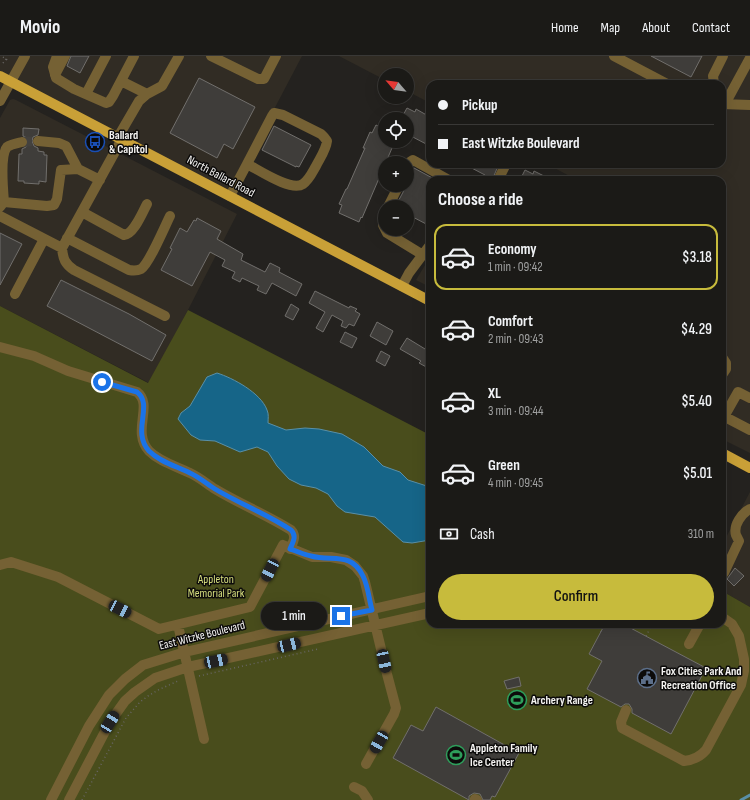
<!DOCTYPE html>
<meta charset="utf-8">
<style>
body{margin:0;font-family:"Sofia Sans Condensed",sans-serif;background:#282724;color:#f1f3f6;height:100vh;display:flex;flex-direction:column;font-size:15px;white-space:nowrap}
*{box-sizing:border-box;margin:0}
p{font-size:13px;color:#a0a1a1}
.icon{flex:none;width:22px;height:22px;fill:none;stroke:currentColor;stroke-width:2;stroke-linecap:round;stroke-linejoin:round}
.map{position:relative;flex:1;overflow:hidden}
.side{position:absolute;left:426px;top:120px;width:300px;height:452px;display:flex;flex-direction:column;background:#1b1a17;border-radius:12px;box-shadow:0 4px 16px #0002,0 0 0 1px #393836}
.side>*{flex:none}
.top-card{position:absolute;left:426px;top:24px;width:300px;height:88px;border-radius:12px;box-shadow:0 4px 16px #0002,0 0 0 1px #393836;display:grid;align-content:center;height:88px;padding:0 12px;background:#1b1a17}
.needle{width:26px;rotate:298deg}
.controls{position:absolute;left:378px;top:12px;display:grid;gap:8px}
.controls a{display:grid;place-items:center;width:36px;height:36px;border-radius:50%;background:#1b1a17;box-shadow:0 4px 16px #0002,0 0 0 1px #393836;font-size:20px}
.end{position:absolute;width:18px;height:18px;margin:-9px;border:5px solid #1a73e8;background:#fff;box-shadow:0 0 0 2px #fff}
.from{border-radius:50%}
.bubble{position:absolute;height:28px;border-radius:14px;background:#1b1a17;box-shadow:0 4px 16px #0002,0 0 0 1px #393836;font-size:13px;font-weight:600;line-height:28px;text-align:center}
.car{position:absolute;width:12px;height:24px;margin:-12px -6px;border-radius:5px;box-shadow:0 0 3px 1px #0007;background:linear-gradient(#222 24%,#8ab4d8 0 40%,#222 0 76%,#8ab4d8 0 86%,#222 0)}
.top-card b{display:flex;align-items:center;gap:14px;height:38px;font-size:15px}
.top-card b+b{border-top:1px solid #393836}
.top-card i{width:10px;height:10px;background:#f1f3f6}
ul{padding:0;list-style:none}
li{display:flex;align-items:center;gap:12px;height:66px;margin:0 8px 6px;padding:0 4px;border:2px solid transparent;border-radius:12px}
li div{flex:1}
li b{display:block;font-size:15px}
li em{font-style:normal;font-weight:600}
li.on{border-color:#c7bb3c}
li>.icon{width:36px;height:36px;stroke-width:1.5}
h2{padding:0 12px;font-size:18px;line-height:48px}
.pay{display:flex;align-items:center;gap:10px;height:44px;padding:0 12px;font-size:15px}
.pay p{margin-inline-start:auto}
.action{display:flex;gap:8px;margin-top:auto;padding:8px 12px}
.action a{flex:1;height:46px;border-radius:24px;background:#c7bb3c;color:#111;font-size:16px;font-weight:600;line-height:46px;text-align:center}
header{display:flex;align-items:center;gap:24px;box-sizing:border-box;height:56px;padding:0 20px;background:#1b1a17;border-bottom:1px solid #393836}
header strong{font-size:19px}
nav{display:flex;gap:22px;margin-inline-start:auto;font-size:14px}
.map>svg:first-child{display:block}
.built{fill:#312c24}
.green{fill:#494d1c}
.water{fill:#166588;stroke:#5990a8}
.lines{fill:none;stroke-linecap:round;stroke-linejoin:round}
.stream{stroke:#5990a8;stroke-width:3}
.building{fill:#3f3d3a;stroke:#716f6c}
.minor-tunnel{stroke:#43413e;stroke-width:10;stroke-dasharray:10 5;stroke-linecap:butt}
.path{stroke:#686664;stroke-width:1.5;stroke-dasharray:1 3;stroke-linecap:butt}
.minor{stroke:#756134;stroke-width:10}
.major{stroke:#c9a037;stroke-width:10}
.route{stroke:#1a73e8;stroke-width:5}
.labels{text-anchor:middle;stroke-width:3;stroke-linejoin:round;paint-order:stroke}
.poi-label{font-size:12px;font-weight:bold;fill:#f4f3f1;stroke:#0c0b0a;text-anchor:start}
.street-label{font-size:12px;fill:#f4f3f1;stroke:#0c0b0a}
.park-label{font-size:12px;fill:#d7df7f;stroke:#0c0b0a}
</style>
<header>
<strong>Movio</strong>
<nav><a>Home</a><a>Map</a><a>About</a><a>Contact</a></nav>
</header>
<div class="map">
<svg width="750" height="744" viewBox="0 0 750 744">
<rect width="100%" height="100%" fill="#24221f"/>
<!-- built -->
<path class="built" d="M0,0h302l-73,139 -229,-119z
M339,0h411v397l-28,-14v-259h-145l-30,-16h175v-80h-292v19l-23,-12v-16h-22v5z
M13,43l3,1 221,114 -49,96 -39,73 -149,-77v-188l10,-18z
M430,201v30l-14,-7z
M750,436v115l-28,-16v-46z"/>
<!-- green -->
<path class="green" d="M0,250l148,77 40,-73 242,125v189h292v-33l28,16v193h-750z"/>
<!-- water -->
<path class="water" d="M217,317c16,5 44,20 50,37 2,4 1,9 1,13l18,7 19,-2 14,1 23,5 22,13 19,19 17,6 8,8 22,7v53l-18,3 -9,-1 -28,-25 -30,-5 -8,-6 -9,-12 -12,-6 -15,-3 -12,-6 -12,-13 -9,-14 -11,-5 -17,5 -25,-11 -15,-1 -9,-5 -13,-16 3,-6 9,-7 17,-29z"/>
<g class="lines">
<!-- stream -->
<path class="stream" d="M741,744l9,-5"/>
</g>
<!-- building -->
<path class="building" d="M71,0h18l-9,17 -13,-7z
M651,0h51l-11,21z
M199,22l56,29 -22,42 -9,-5 -7,14 -47,-25z
M407,52l8,4 1,-3 14,8v29l-23,-12v-15h-6z
M376,69l9,4v12h10l-33,77 -1,-1 -2,5 -20,-9 3,-8 -3,-1 7,-15h1l18,-41h-2l7,-16 2,1z
M274,70l37,19 -12,22 -3,-1v1l-34,-17z
M23,72l16,1 -1,6 -5,2 -1,4 2,5 4,2v3l6,1v3h3l-1,27 -7,-1v3l-15,-1v-2h-6l1,-27h3v-5l4,-2 2,-3 -1,-6 -4,-2z
M464,108h35l-7,16h-9l2,-5z
M414,112l22,12h-6v46l-23,-12v-7h-12l12,-22v-6z
M525,114l8,4 1,-3 18,9h-32z
M197,162l24,13 -4,8 26,15 -2,6 24,12 5,-9 10,5 -1,4 23,12 -6,12 -24,-13 -6,11 -9,-4 2,-4 -17,-8 -2,4 -8,-4 3,-6 -13,-6 3,-6 -15,-8 -18,34 -31,-16 11,-21 -2,-1 10,-20 7,4 7,-12 2,1z
M0,177l22,11 -22,41z
M61,224l68,34 37,21 -14,26 -105,-55z
M315,235l34,17 1,-2 7,3 -2,2 5,3 -6,12 -5,-2 -3,4 -5,-2 2,-5 -11,-6 -9,17 -7,-4 9,-16 -16,-9z
M291,248l8,5 -6,11 -8,-4z
M377,266l16,9 -7,14 -16,-9z
M345,276l12,6 -5,10 -12,-6z
M407,282l23,14v17l-11,-6 2,-2 -21,-12z
M381,295l9,5 -5,10 -9,-5z
M735,512l9,8 -10,10 -7,-7z
M605,568h18l83,44 -35,66 -39,-21v-4l-3,-5h-4l-4,3 -34,-18 15,-28 -13,-7z
M519,621l2,9 -14,3 -3,-8z
M436,651l83,46 -24,44 -3,-1 -2,4h-7l-3,-6 -6,-1 -5,3v4l-76,-42 18,-33 12,6z"/>
<g class="lines">
<!-- minor-tunnel -->
<path class="minor-tunnel" d="M22,86l16,-1"/>
<!-- path -->
<path class="path" d="M3,1l6,4
M3,7l3,-4
M598,568v4l3,4
M646,580l6,-11 -1,-1
M199,620l119,-27
M82,744l44,-82 14,-16 8,-6 10,-6 20,-9"/>
<!-- minor -->
<path class="minor" d="M57,0l-4,11 3,11 18,11 32,14 3,-1 4,-6 21,-40
M211,0l47,23h6l12,-23
M614,0l53,28
M55,19l10,-19
M121,25l26,13
M714,28l-1,-8 10,-20
M86,38l20,-38
M0,45l25,-45
M722,48l28,1
M725,48l25,-46
M118,81l21,-36 8,-7 15,-8 17,-30
M38,85l21,2 7,3 12,23
M407,111l3,-5 3,-2 36,20
M498,124l8,-16
M230,140l17,-32c12,6 44,28 56,20 6,-4 9,-11 13,-18 4,-8 10,-16 11,-25l-3,-4 -3,-3 -38,-19 -9,-2 -2,3 -25,48
M4,146c-1,-12 -4,-47 3,-55 4,-3 11,-4 15,-5
M0,151l4,-5 43,4 7,-1 3,-6 4,-29 17,-1 22,11
M388,151l11,-22
M82,156l42,23c10,-1 18,-22 23,-31
M385,158l-2,11 4,8 36,22
M0,160l62,32 60,-109
M67,182l62,32c5,1 8,1 12,-1 8,-5 24,-43 29,-53
M62,192c1,11 3,16 12,22l91,46
M402,230l7,-13 21,-28
M15,238l29,-55
M0,291l34,9 34,15 69,21c17,13 -6,39 12,59 11,11 27,15 41,22 9,4 17,11 25,16 25,15 52,26 76,41 6,6 2,12 -1,19
M722,301l4,6v6l-4,6
M750,342l-12,-6 -13,23 2,3 23,12
M0,509l11,-3 47,15 101,52 91,-22 33,-62 29,12h19l15,3 9,6 8,10 2,6 22,92 9,34 -2,6 -28,50
M724,517l15,-32c-1,-2 -2,-4 -3,-6 -3,-10 6,-22 14,-26
M178,569l26,114
M689,588l11,-20
M626,654l-5,12 1,6 62,33c10,-1 16,-4 22,-11l35,-65 3,-14v-12l-5,-23 -7,-12 -10,-7
M354,731l8,4 6,9
M475,743l2,1
M51,744l38,-74 20,-31 16,-16 18,-14 42,-13 245,-56
M69,744l41,-78 15,-21 10,-9 20,-14 33,-11 242,-54"/>
<!-- major -->
<path class="major" d="M0,20l430,225
M722,397l28,15"/>
</g>
<g class="lines">
<!-- route -->
<path class="route" d="M102,326l35,10c17,13 -6,39 12,59 11,11 27,15 41,22 9,4 17,11 25,16 25,15 52,25 76,41 6,6 2,12 -1,19 7,2 14,6 21,7 21,6 40,-5 52,20 5,10 6,23 9,34l-31,6"/>
</g>
<!-- icons -->
<defs>
<g id="bus-ring" transform="scale(1)"><circle r="9.5" fill="#0c0b0a" stroke="#1a4fb4" stroke-width="1.5"/><path d="M-5-6H5V4H4V6H2V4H-2V6H-4V4H-5ZM-3.5-4V0h7V-4ZM-3.5 1.2v1.5H-2V1.2ZM2 1.2v1.5H3.5V1.2Z" fill="#1a4fb4"/></g>
<g id="civic-ring" transform="scale(1)"><circle r="9.5" fill="#0c0b0a" stroke="#5c6f8a" stroke-width="1.5"/><path d="M-.6-6.5H3V-4.5H.6V-3L4-1V1h2V6H-6V1h2V-1L-.6-3ZM-1.2 2.5V6h2.4V2.5Z" fill="#5c6f8a"/></g>
<g id="stadium-ring" transform="scale(1)"><circle r="9.5" fill="#0c0b0a" stroke="#2e9e5b" stroke-width="1.5"/><path d="M0-5a6.5 5 0 1 0 0 10a6.5 5 0 1 0 0-10ZM-3.5-1.8h7v3.6h-7Z" fill="#2e9e5b"/></g>
</defs>
<g fill-rule="evenodd">
<use href="#bus-ring" x="95" y="86"/>
<use href="#civic-ring" x="647" y="622"/>
<use href="#stadium-ring" x="517" y="644"/>
<use href="#stadium-ring" x="456" y="699"/>
</g>
<g class="labels">
<!-- poi labels -->
<g class="poi-label">
<text x="109" y="83">Ballard<tspan x="109" dy="14">&amp; Capitol</tspan></text>
<text x="661" y="619">Fox Cities Park And<tspan x="661" dy="14">Recreation Office</tspan></text>
<text x="531" y="648">Archery Range</text>
<text x="470" y="696">Appleton Family<tspan x="470" dy="14">Ice Center</tspan></text>
</g>
<!-- street labels -->
<g class="street-label">
<text transform="translate(221 120) rotate(28)" y="4">North Ballard Road</text>
<text transform="translate(202 579) rotate(-14)" y="4">East Witzke Boulevard</text>
</g>
<!-- park labels -->
<g class="park-label">
<text x="216" y="527">Appleton<tspan x="216" dy="14">Memorial Park</tspan></text>
</g>
</g>
</svg>
<div class="controls">
<a><svg class="needle" viewBox="-14 -14 28 28"><path d="M0-13l5 13h-10z" fill="#e53935"/><path d="M0 13l5-13h-10z" fill="#a0a1a1"/></svg></a>
<a><svg class="icon" aria-label="locate" viewBox="0 0 24 24"><circle cx="12" cy="12" r="6"/><path d="M12 2v4M12 18v4M2 12h4M18 12h4"/></svg></a>
<a>+</a>
<a>−</a>
</div>
<i class="end from" style="left:102px;top:326px"></i>
<i class="end" style="left:341px;top:560px"></i>
<div class="bubble" style="left:261px;top:546px;width:66px">1 min</div>
<i class="car" style="left:270px;top:514px;rotate:207deg"></i>
<i class="car" style="left:120px;top:553px;rotate:117deg"></i>
<i class="car" style="left:289px;top:589px;rotate:77deg"></i>
<i class="car" style="left:216px;top:605px;rotate:78deg"></i>
<i class="car" style="left:384px;top:605px;rotate:168deg"></i>
<i class="car" style="left:110px;top:666px;rotate:32deg"></i>
<i class="car" style="left:379px;top:686px;rotate:210deg"></i>
<div class="top-card">
<b><i class="from"></i>Pickup</b>
<b><i></i>East Witzke Boulevard</b>
</div>
<section class="side">
<h2>Choose a ride</h2>
<ul>
<li class="on"><svg class="icon" aria-label="car" viewBox="0 0 24 24"><path d="M5 17H2v-5l4-1 3-4h7l3 4 3 1v5h-3M9 17h6M6 11h13"/><circle cx="7" cy="17" r="2"/><circle cx="17" cy="17" r="2"/></svg><div><b>Economy</b><p>1 min · 09:42</p></div><em>$3.18</em></li>
<li><svg class="icon" aria-label="car" viewBox="0 0 24 24"><path d="M5 17H2v-5l4-1 3-4h7l3 4 3 1v5h-3M9 17h6M6 11h13"/><circle cx="7" cy="17" r="2"/><circle cx="17" cy="17" r="2"/></svg><div><b>Comfort</b><p>2 min · 09:43</p></div><em>$4.29</em></li>
<li><svg class="icon" aria-label="car" viewBox="0 0 24 24"><path d="M5 17H2v-5l4-1 3-4h7l3 4 3 1v5h-3M9 17h6M6 11h13"/><circle cx="7" cy="17" r="2"/><circle cx="17" cy="17" r="2"/></svg><div><b>XL</b><p>3 min · 09:44</p></div><em>$5.40</em></li>
<li><svg class="icon" aria-label="car" viewBox="0 0 24 24"><path d="M5 17H2v-5l4-1 3-4h7l3 4 3 1v5h-3M9 17h6M6 11h13"/><circle cx="7" cy="17" r="2"/><circle cx="17" cy="17" r="2"/></svg><div><b>Green</b><p>4 min · 09:45</p></div><em>$5.01</em></li>
</ul>
<div class="pay"><svg class="icon" aria-label="cash" viewBox="0 0 24 24"><path d="M3 7h18v10H3z"/><circle cx="12" cy="12" r="2"/></svg>Cash<p>310 m</p></div>
<div class="action"><a>Confirm</a></div>
</section>
</div>
